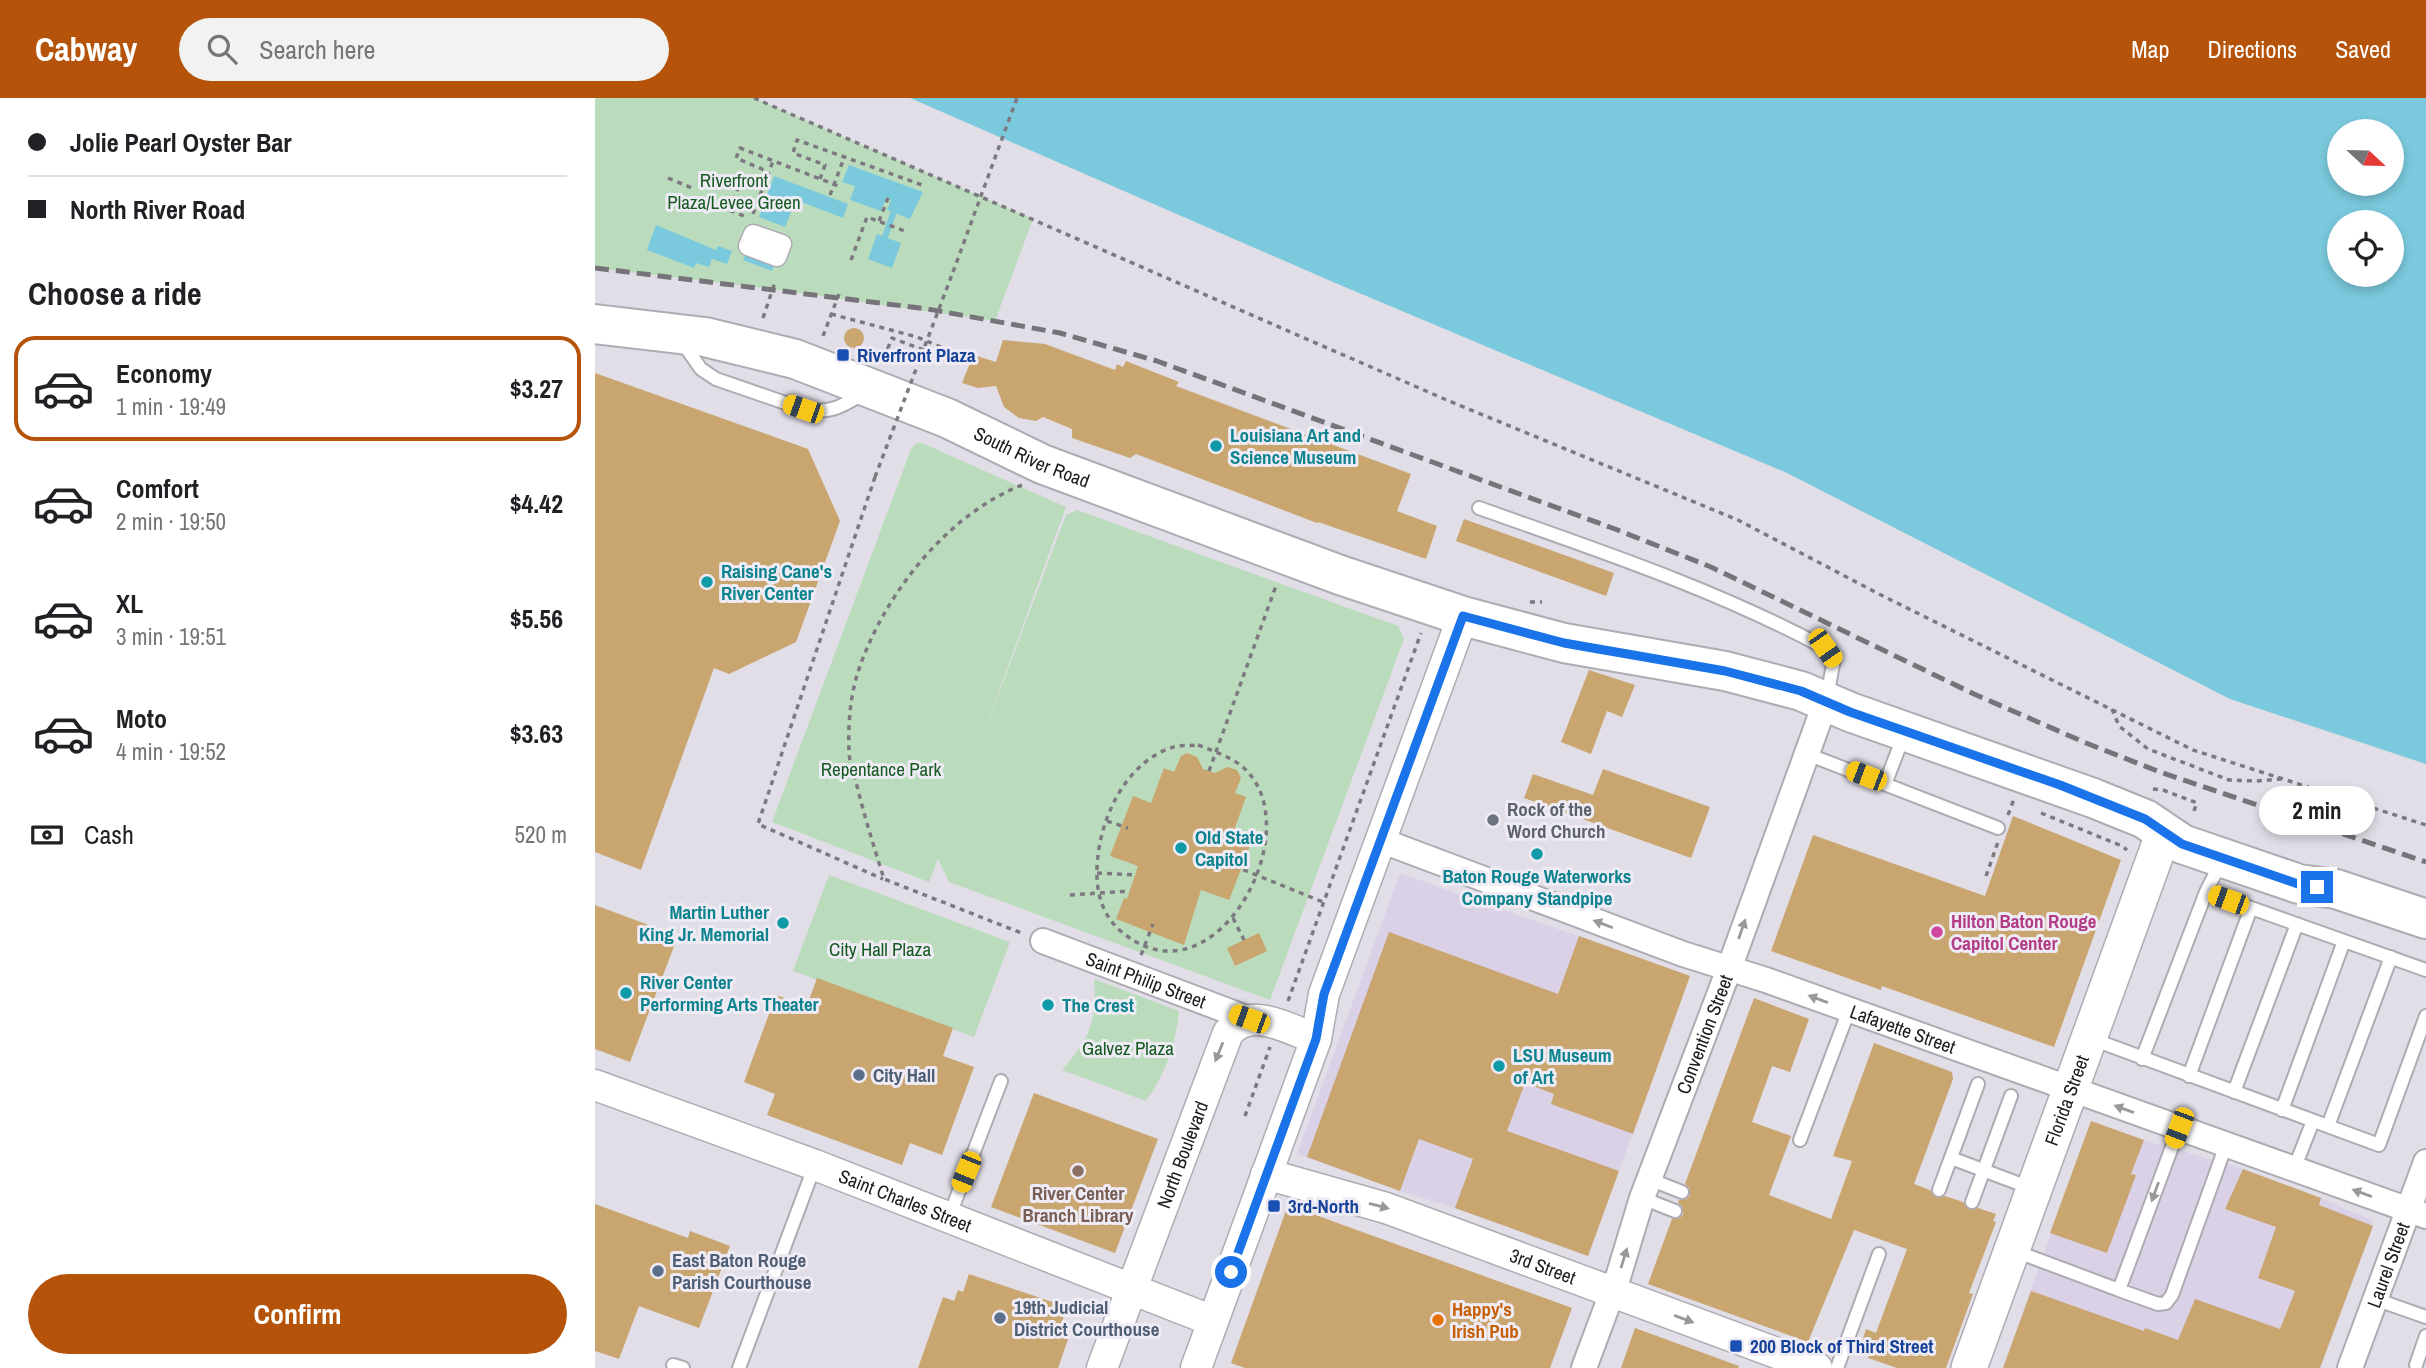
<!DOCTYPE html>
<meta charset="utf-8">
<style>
body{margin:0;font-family:"Archivo Narrow",sans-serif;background:#f2f2f2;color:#202124;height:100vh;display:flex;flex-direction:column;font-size:26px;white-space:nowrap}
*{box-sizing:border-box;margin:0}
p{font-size:23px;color:#757577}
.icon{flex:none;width:38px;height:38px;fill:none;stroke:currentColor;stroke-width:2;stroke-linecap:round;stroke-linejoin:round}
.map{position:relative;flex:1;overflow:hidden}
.details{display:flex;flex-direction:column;background:#fff;width:595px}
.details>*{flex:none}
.hud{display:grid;align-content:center;height:154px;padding:0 28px;background:#fff}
.needle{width:46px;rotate:112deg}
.buttons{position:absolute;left:1732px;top:21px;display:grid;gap:14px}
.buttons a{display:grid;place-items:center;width:77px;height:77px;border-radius:50%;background:#fff;box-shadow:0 4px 10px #0003;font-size:35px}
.end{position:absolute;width:32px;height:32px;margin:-16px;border:9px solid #1a73e8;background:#fff;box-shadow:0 0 0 4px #fff}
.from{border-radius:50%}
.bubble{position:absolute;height:49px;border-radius:24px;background:#fff;box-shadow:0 4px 10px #0003;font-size:23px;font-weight:700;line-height:49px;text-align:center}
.car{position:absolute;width:21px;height:42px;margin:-21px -10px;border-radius:9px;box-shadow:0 0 5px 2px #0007;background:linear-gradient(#f5c518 24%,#345 0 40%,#f5c518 0 76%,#345 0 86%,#f5c518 0)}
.hud b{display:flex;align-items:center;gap:24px;height:66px;font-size:26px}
.hud b+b{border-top:2px solid #e0e0e0}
.hud i{width:18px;height:18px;background:#202124}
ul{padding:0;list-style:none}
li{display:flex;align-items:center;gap:21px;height:105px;margin:0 14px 10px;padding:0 14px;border:4px solid transparent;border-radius:21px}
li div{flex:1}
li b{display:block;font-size:26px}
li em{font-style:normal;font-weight:700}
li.current{border-color:#b45309}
li>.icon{width:63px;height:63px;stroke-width:1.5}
h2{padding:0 28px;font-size:32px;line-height:84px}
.pay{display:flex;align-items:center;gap:18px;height:77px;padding:0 28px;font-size:26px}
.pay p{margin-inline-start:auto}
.primary-button{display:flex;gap:14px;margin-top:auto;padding:14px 28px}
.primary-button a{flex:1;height:80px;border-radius:42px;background:#b45309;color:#fff;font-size:28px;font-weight:700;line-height:80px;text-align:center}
header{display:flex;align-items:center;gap:42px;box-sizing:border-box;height:98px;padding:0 35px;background:#b45309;color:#fff}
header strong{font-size:33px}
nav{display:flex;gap:38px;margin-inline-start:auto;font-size:24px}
.search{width:490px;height:63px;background:#f2f2f2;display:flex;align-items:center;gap:18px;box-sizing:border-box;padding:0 24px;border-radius:38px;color:#757577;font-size:26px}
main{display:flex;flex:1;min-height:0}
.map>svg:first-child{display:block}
.commercial{fill:#dbd1e6}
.green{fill:#bbdcbc}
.water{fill:#7ac9dd;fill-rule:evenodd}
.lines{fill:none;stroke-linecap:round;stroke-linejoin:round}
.stream{stroke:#7ac9dd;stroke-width:6}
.building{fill:#c9a56f}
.service-casing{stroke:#aeabb3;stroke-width:16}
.pedestrian-casing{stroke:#aeabb3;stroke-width:21}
.minor-casing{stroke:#aeabb3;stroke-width:28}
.tertiary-casing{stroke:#aeabb3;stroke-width:33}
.secondary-casing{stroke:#aeabb3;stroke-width:38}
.primary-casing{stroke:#aeabb3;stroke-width:42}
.path{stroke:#7c7a80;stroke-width:3.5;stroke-dasharray:5 5;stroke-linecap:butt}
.service{stroke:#fff;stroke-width:12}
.pedestrian{stroke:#fff;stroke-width:18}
.minor{stroke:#fff;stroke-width:24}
.tertiary{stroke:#fff;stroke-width:30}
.secondary{stroke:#fff;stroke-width:35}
.primary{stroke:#fff;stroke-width:38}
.rail{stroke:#76747a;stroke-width:5;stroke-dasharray:14 7;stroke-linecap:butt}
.path-bridge{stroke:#7c7a80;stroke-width:3.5;stroke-dasharray:5 5;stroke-linecap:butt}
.oneway{fill:#99989a}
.route{stroke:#1a73e8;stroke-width:9}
.transit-dot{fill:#1a4fb4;stroke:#eeebf4;stroke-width:2.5}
.culture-dot{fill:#0f9aa8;stroke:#eeebf4;stroke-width:2.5}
.worship-dot{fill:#6b7280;stroke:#eeebf4;stroke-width:2.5}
.hotel-dot{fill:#d1479c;stroke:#eeebf4;stroke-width:2.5}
.service-dot{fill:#5c6f8a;stroke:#eeebf4;stroke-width:2.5}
.education-dot{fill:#8d6e63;stroke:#eeebf4;stroke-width:2.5}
.food-dot{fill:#e8710a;stroke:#eeebf4;stroke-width:2.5}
.labels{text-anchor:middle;stroke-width:6;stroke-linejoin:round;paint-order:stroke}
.park-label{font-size:19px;fill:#155a21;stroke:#eeebf4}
.transit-label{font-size:19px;font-weight:bold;fill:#164399;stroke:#eeebf4;text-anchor:start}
.culture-label{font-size:19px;font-weight:bold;fill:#0d838f;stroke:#eeebf4;text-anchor:start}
.street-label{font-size:19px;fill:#1c1b1e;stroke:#eeebf4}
.worship-label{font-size:19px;font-weight:bold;fill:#5b616d;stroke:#eeebf4;text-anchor:start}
.hotel-label{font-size:19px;font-weight:bold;fill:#b23c85;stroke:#eeebf4;text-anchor:start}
.service-label{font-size:19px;font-weight:bold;fill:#4e5e75;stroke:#eeebf4;text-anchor:start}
.education-label{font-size:19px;font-weight:bold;fill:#785e54;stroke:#eeebf4}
.food-label{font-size:19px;font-weight:bold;fill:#c56008;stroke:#eeebf4;text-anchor:start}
</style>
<header>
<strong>Cabway</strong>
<div class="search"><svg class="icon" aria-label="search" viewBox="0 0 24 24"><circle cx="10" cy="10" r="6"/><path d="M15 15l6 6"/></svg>Search here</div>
<nav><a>Map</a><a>Directions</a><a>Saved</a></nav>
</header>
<main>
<section class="details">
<div class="hud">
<b><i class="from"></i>Jolie Pearl Oyster Bar</b>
<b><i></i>North River Road</b>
</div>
<h2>Choose a ride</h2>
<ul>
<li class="current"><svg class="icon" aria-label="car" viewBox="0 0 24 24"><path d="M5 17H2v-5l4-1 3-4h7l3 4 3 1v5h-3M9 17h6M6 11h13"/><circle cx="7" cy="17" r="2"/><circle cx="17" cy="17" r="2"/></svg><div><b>Economy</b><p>1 min · 19:49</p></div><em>$3.27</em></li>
<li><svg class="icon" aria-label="car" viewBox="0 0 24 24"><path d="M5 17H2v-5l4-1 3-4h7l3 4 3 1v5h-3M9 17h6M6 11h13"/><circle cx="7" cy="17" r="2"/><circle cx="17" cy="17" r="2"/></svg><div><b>Comfort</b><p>2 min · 19:50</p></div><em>$4.42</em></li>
<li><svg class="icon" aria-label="car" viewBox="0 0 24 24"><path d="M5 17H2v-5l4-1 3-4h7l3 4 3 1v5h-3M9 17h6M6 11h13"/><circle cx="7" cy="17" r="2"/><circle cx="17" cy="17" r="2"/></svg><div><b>XL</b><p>3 min · 19:51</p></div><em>$5.56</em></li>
<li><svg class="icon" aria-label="car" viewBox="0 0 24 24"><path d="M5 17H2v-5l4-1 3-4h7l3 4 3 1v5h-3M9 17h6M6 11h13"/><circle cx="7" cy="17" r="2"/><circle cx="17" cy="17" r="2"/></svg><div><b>Moto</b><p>4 min · 19:52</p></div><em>$3.63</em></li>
</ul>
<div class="pay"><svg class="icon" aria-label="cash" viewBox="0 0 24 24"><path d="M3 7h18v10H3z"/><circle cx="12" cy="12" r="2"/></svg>Cash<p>520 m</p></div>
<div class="primary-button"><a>Confirm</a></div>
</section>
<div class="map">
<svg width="1831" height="1270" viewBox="0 0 1831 1270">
<rect width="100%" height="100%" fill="#e1dee7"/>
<!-- commercial -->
<path class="commercial" d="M805,775l290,103 -102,280 -133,-48 -55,-17 -103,-37z
M1496,1023l53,19 96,28 81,30 51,22 1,6 -53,142h-317z"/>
<!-- green -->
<path class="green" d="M0,0h159l279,121 -38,102 -239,-34 -161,-19z
M322,345h5l144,64 -87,239 87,-231 11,-5 321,116 6,13 -134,361 -321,-118 -11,-23 -9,23 -157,-60 139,-373z
M234,777l181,67 -36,95 -181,-66z
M499,881l85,32c-3,33 -13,62 -33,90l-84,-31c27,-31 36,-49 32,-91z"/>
<!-- water -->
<path class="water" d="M315,0h1516v666l-196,-65 -445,-227 -452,-190zM1745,33h52v53h-52zM1745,124h52v53h-52z
M254,67l74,27 -13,27 -23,-9 4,-10 -5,-2 -5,13 -31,-11 5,-14 -13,-4z
M179,78l74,28 -5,14 -47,-18 -11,27 -26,-10z
M61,127l60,25 2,-4 14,5 -5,13 -15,-5 -3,8 -13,-4 -2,5 -47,-18z
M170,130l20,7 -13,36 -29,-11 5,-14 9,3z
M282,136l24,9 -9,25 -24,-9z"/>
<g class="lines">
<!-- stream -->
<path class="stream" d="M290,139l9,-26"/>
</g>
<!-- building -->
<path class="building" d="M249 240a10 10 0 1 1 20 0a10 10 0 1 1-20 0Z
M408,242l42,4 70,26 2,-6 6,3 3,-6 53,21 -3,4 235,88 -14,37 40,15 -11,33 -108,-37 -1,1 -181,-69 -6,4 -58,-20v-9l-29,-12 -7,4 -17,-3 -15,-11 -8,-21 -18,2 -16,-5 8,-20h4l3,-7 19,6z
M0,275l213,76 32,72 -44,121 -67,32 -15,-6 -73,202 -46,-18z
M869,421l150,54 -8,23 -150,-55z
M994,572l46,15 -13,32 -15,-6 -16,43 -30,-12z
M592,655l10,4 6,12 12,4 13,-6 9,3 4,8 -6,15 11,4 -13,36 19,8 -23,59 -28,-10 -17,55 -68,-26 8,-21 3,1 11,-33 -28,-10 23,-60 18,7 13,-35 10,4 7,-16z
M1008,671l107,38 -19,51 -167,-60 9,-24 60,21z
M1418,718l108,44 -67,187 -172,-61 -1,4 -110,-39 42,-116 172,61z
M0,807l83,31 -48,126 -35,-13z
M794,834l169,62 21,-58 111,40 -57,158 -82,-30 3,-10 -29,-11 -18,48 112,40 -31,85 -133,-48 18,-49 -54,-20 -19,52 -93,-34z
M664,835l8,18 -32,15 -8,-18z
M222,880l136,50 -10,28 31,11 -32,88 -32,-12 -8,22 -135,-50 8,-21 -31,-12 32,-87 31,11z
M1159,900l55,21 -19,53 -18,-6 -20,56 39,14 -22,59 62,24 21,-58 -19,-5 41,-113 78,29 1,7 -39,105 16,6 7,8 8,-2 18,6 7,8 8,-2 18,6 -3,7 3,1 -27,71 4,1 -27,74h-49l-29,-10 3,-9 -10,-4 5,-16 10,4 31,-84 -53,-19 -46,112 -160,-58 24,-65 8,-1 3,-4 -1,-8 -4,-3 1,-3 8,-1 3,-4 -1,-8 -4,-3z
M439,995l124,46 -43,114 -124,-46z
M1496,1023l53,19 -13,34 5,1 -29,78 -57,-20z
M1648,1071l78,29 -2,7 54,21 -53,142h-317l28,-77 113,40 1,-3 33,12 17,-41 85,30 15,-38 -37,-13 18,-51 -51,-18z
M0,1106l93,34 2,-7 40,15 -31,82 -60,-22 -20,53 -24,-8z
M693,1107l284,103 -22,60h-305l-14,-5z
M374,1176l98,33 -7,21 11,3 -13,37h-140l25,-71 11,4 4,-11 5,2z
M1040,1230l104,38 -1,2h-117z"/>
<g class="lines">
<!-- service casing -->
<g class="service-casing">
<path id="service" d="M87,244l19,27 15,10 87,30c27,5 38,-2 61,-16
M884,410c118,42 236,81 346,140l9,11 -7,38
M1212,656l191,74
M1290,686l19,-49
M1627,762l-16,32 220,78
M1497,941l287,106 47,-129
M1547,961l64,-167
M1594,978l62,-168
M1639,994l63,-168
M1687,1012l62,-169
M1733,1028l63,-169
M1584,1030l-60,162 39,14 8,-1 6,-8 54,-150
M1205,1042l49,-130
M1356,1060l82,31
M1699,1071l19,-48
M1054,1081l33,13
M1344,1092l39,-106
M1047,1100l33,13
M1377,1104l39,-106
M354,1119l52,-136
M1420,1153l104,39
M1780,1201l51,18
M78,1267l10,3
M1821,1267l10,-29
M144,1270l76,-203
M1242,1270l42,-114"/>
</g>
<!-- pedestrian casing -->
<g class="pedestrian-casing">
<path id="pedestrian" d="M158,136l29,10 -5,13 -29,-11z"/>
</g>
<!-- minor casing -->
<g class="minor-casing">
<g id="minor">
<path id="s1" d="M785,742l303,114 83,26 660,236"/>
<path id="s2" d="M448,843l206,78"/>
<path id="s3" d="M989,1270l35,-94 23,-76 87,-229 97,-268"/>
<path id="s4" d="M1755,1270l76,-206"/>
</g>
</g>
<!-- tertiary casing -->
<g class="tertiary-casing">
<g id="tertiary">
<path id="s5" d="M0,987l220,80 398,156"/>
<path id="s6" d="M671,1076l120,34 431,160"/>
<path id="s7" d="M507,1270l126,-335c22,-28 61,-4 88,6"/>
<path d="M601,1270l120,-329 8,-45 139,-378"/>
</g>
</g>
<!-- secondary casing -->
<g class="secondary-casing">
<g id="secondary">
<path id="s8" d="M1374,1270l195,-536"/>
</g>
</g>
<!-- primary casing -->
<g class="primary-casing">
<g id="primary">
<path id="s9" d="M0,226l110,13 90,22 152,59 95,46 298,111 123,41 101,27 161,28 76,20 49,21 243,86 52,21 37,25 117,40 37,5 90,30"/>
</g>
</g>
<!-- path -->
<path class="path" d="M159,0l695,303 289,119 141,74 314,156 233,75
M73,80l24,10 -1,2
M225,81l5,-14 -32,-12 4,-13 128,46
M163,82l4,-11 -26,-11 4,-10 101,39
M235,97l14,-37
M107,101l42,17
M135,112l13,-35 22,8
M158,116l20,-53
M284,123l9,-23
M256,162l16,-43 38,14
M358,174l64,-174
M236,216l86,23 38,16
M168,220l12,-36
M228,238l16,-42
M306,260l2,-4 -15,-6 4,-10 32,12
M280,379l-117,347 125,55
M427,387c-76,30 -139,111 -164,187 -8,25 -10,53 -9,79 0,10 4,21 7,31 8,33 18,65 28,97l140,55
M935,504h12
M1517,611l7,17 29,23 81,31 27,1 25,-2
M603,647c20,8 41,14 54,32 50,67 -39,223 -125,159 -20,-14 -29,-34 -30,-58 -2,-51 26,-118 80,-132 7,-1 14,0 21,-1z
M614,673l68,-188
M1558,691l10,1 34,13 -4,10
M1446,715l81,33 5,4
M1413,717l6,-16
M512,723l21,7
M639,768l89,36
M502,775l38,2
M1391,778l12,-34
M475,797l60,-4
M638,820l11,22
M546,857l12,-31
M693,903l133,-368
M650,1018l25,-69"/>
<!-- service -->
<use href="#service" class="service"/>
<!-- pedestrian -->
<use href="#pedestrian" class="pedestrian"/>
<!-- minor -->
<use href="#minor" class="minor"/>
<!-- tertiary -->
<use href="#tertiary" class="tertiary"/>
<!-- secondary -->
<use href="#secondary" class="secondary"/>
<!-- primary -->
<use href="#primary" class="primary"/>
<!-- rail -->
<path class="rail" d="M0,170l333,41 132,24 97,28 458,168 96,38 263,127 112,49 74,29 266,90"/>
<!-- path-bridge -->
<path class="path-bridge" d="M280,379l78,-205"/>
</g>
<!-- one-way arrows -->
<defs><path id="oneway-solid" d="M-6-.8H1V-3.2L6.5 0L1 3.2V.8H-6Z" transform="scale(1.75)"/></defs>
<g class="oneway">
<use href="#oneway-solid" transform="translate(1008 826) rotate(-159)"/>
<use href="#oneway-solid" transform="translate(1147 831) rotate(-71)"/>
<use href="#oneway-solid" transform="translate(1223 901) rotate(-160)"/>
<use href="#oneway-solid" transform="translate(624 954) rotate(112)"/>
<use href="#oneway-solid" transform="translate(1529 1011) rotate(-160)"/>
<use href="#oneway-solid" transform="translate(1560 1094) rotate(110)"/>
<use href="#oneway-solid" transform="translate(1767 1095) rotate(-160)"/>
<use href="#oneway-solid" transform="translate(784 1108) rotate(15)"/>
<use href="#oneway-solid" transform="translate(1029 1160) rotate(-73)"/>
<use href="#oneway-solid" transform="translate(1089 1221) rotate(20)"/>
</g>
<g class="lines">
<!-- route -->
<path class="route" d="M636,1174l85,-233 8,-45 139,-378 101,27 161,28 76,20 49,21 210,73 85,34 37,25 116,40 19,3"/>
</g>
<!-- markers -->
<g class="transit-dot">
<rect x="241" y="250" width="14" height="14" rx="3.5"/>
<rect x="672" y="1101" width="14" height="14" rx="3.5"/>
<rect x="1134" y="1241" width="14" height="14" rx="3.5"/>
</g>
<g class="culture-dot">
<circle cx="621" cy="348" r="7"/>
<circle cx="112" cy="484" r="7"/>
<circle cx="586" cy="750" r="7"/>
<circle cx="942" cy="756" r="7"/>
<circle cx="188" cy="825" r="7"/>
<circle cx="31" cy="895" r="7"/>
<circle cx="453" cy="907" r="7"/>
<circle cx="904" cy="968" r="7"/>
</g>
<circle class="worship-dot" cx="898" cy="722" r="7"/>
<circle class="hotel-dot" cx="1342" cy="834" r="7"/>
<g class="service-dot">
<circle cx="264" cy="977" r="7"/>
<circle cx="63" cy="1173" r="7"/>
<circle cx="405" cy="1220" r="7"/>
</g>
<circle class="education-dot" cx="483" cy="1073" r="7"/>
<circle class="food-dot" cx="843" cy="1222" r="7"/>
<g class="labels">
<!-- park labels -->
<g class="park-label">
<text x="139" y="89">Riverfront<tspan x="139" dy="22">Plaza/Levee Green</tspan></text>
<text x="286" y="678">Repentance Park</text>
<text x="285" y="858">City Hall Plaza</text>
<text x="533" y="957">Galvez Plaza</text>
</g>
<!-- transit labels -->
<g class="transit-label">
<text x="262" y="264">Riverfront Plaza</text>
<text x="693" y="1115">3rd-North</text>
<text x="1155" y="1255">200 Block of Third Street</text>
</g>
<!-- culture labels -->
<g class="culture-label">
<text x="635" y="344">Louisiana Art and<tspan x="635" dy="22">Science Museum</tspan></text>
<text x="126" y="480">Raising Cane's<tspan x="126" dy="22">River Center</tspan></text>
<text x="600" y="746">Old State<tspan x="600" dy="22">Capitol</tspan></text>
<text x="942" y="785" text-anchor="middle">Baton Rouge Waterworks<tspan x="942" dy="22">Company Standpipe</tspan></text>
<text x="174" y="821" text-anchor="end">Martin Luther<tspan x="174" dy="22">King Jr. Memorial</tspan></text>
<text x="45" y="891">River Center<tspan x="45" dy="22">Performing Arts Theater</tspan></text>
<text x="467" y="914">The Crest</text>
<text x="918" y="964">LSU Museum<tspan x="918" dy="22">of Art</tspan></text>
</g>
<!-- street labels -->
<g class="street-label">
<text dy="7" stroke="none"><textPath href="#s9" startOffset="460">South River Road</textPath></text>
<text dy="7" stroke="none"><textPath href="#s2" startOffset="110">Saint Philip Street</textPath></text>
<text dy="7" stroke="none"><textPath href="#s1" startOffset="556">Lafayette Street</textPath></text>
<text dy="7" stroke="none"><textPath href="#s3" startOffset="355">Convention Street</textPath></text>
<text dy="7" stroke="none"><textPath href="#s8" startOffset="285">Florida Street</textPath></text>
<text dy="7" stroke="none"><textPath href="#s7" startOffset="228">North Boulevard</textPath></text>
<text dy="7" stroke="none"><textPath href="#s5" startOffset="331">Saint Charles Street</textPath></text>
<text dy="7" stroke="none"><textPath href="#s4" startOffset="110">Laurel Street</textPath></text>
<text dy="7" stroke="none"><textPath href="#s6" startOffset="292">3rd Street</textPath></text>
</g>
<!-- worship labels -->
<g class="worship-label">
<text x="912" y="718">Rock of the<tspan x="912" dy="22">Word Church</tspan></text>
</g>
<!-- hotel labels -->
<g class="hotel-label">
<text x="1356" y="830">Hilton Baton Rouge<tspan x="1356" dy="22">Capitol Center</tspan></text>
</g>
<!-- service labels -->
<g class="service-label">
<text x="278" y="984">City Hall</text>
<text x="77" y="1169">East Baton Rouge<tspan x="77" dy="22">Parish Courthouse</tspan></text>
<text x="419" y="1216">19th Judicial<tspan x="419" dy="22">District Courthouse</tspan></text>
</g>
<!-- education labels -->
<g class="education-label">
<text x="483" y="1102">River Center<tspan x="483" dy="22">Branch Library</tspan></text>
</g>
<!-- food labels -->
<g class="food-label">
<text x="857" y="1218">Happy's<tspan x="857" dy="22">Irish Pub</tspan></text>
</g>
</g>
</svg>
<div class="buttons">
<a><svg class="needle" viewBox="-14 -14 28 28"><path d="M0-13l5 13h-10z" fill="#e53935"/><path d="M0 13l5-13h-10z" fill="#757577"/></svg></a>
<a><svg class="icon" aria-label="locate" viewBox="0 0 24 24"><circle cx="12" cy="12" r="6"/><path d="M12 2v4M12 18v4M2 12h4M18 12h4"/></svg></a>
</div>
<i class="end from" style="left:636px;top:1174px"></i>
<i class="end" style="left:1722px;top:789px"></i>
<div class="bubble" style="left:1664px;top:688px;width:116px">2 min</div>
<i class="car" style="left:208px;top:311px;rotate:289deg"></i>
<i class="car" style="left:1230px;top:550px;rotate:145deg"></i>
<i class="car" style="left:1271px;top:678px;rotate:291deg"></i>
<i class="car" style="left:1633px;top:802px;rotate:290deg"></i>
<i class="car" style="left:654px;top:921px;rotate:290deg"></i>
<i class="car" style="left:1584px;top:1030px;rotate:201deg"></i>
<i class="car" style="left:371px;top:1074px;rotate:202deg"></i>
</div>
</main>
